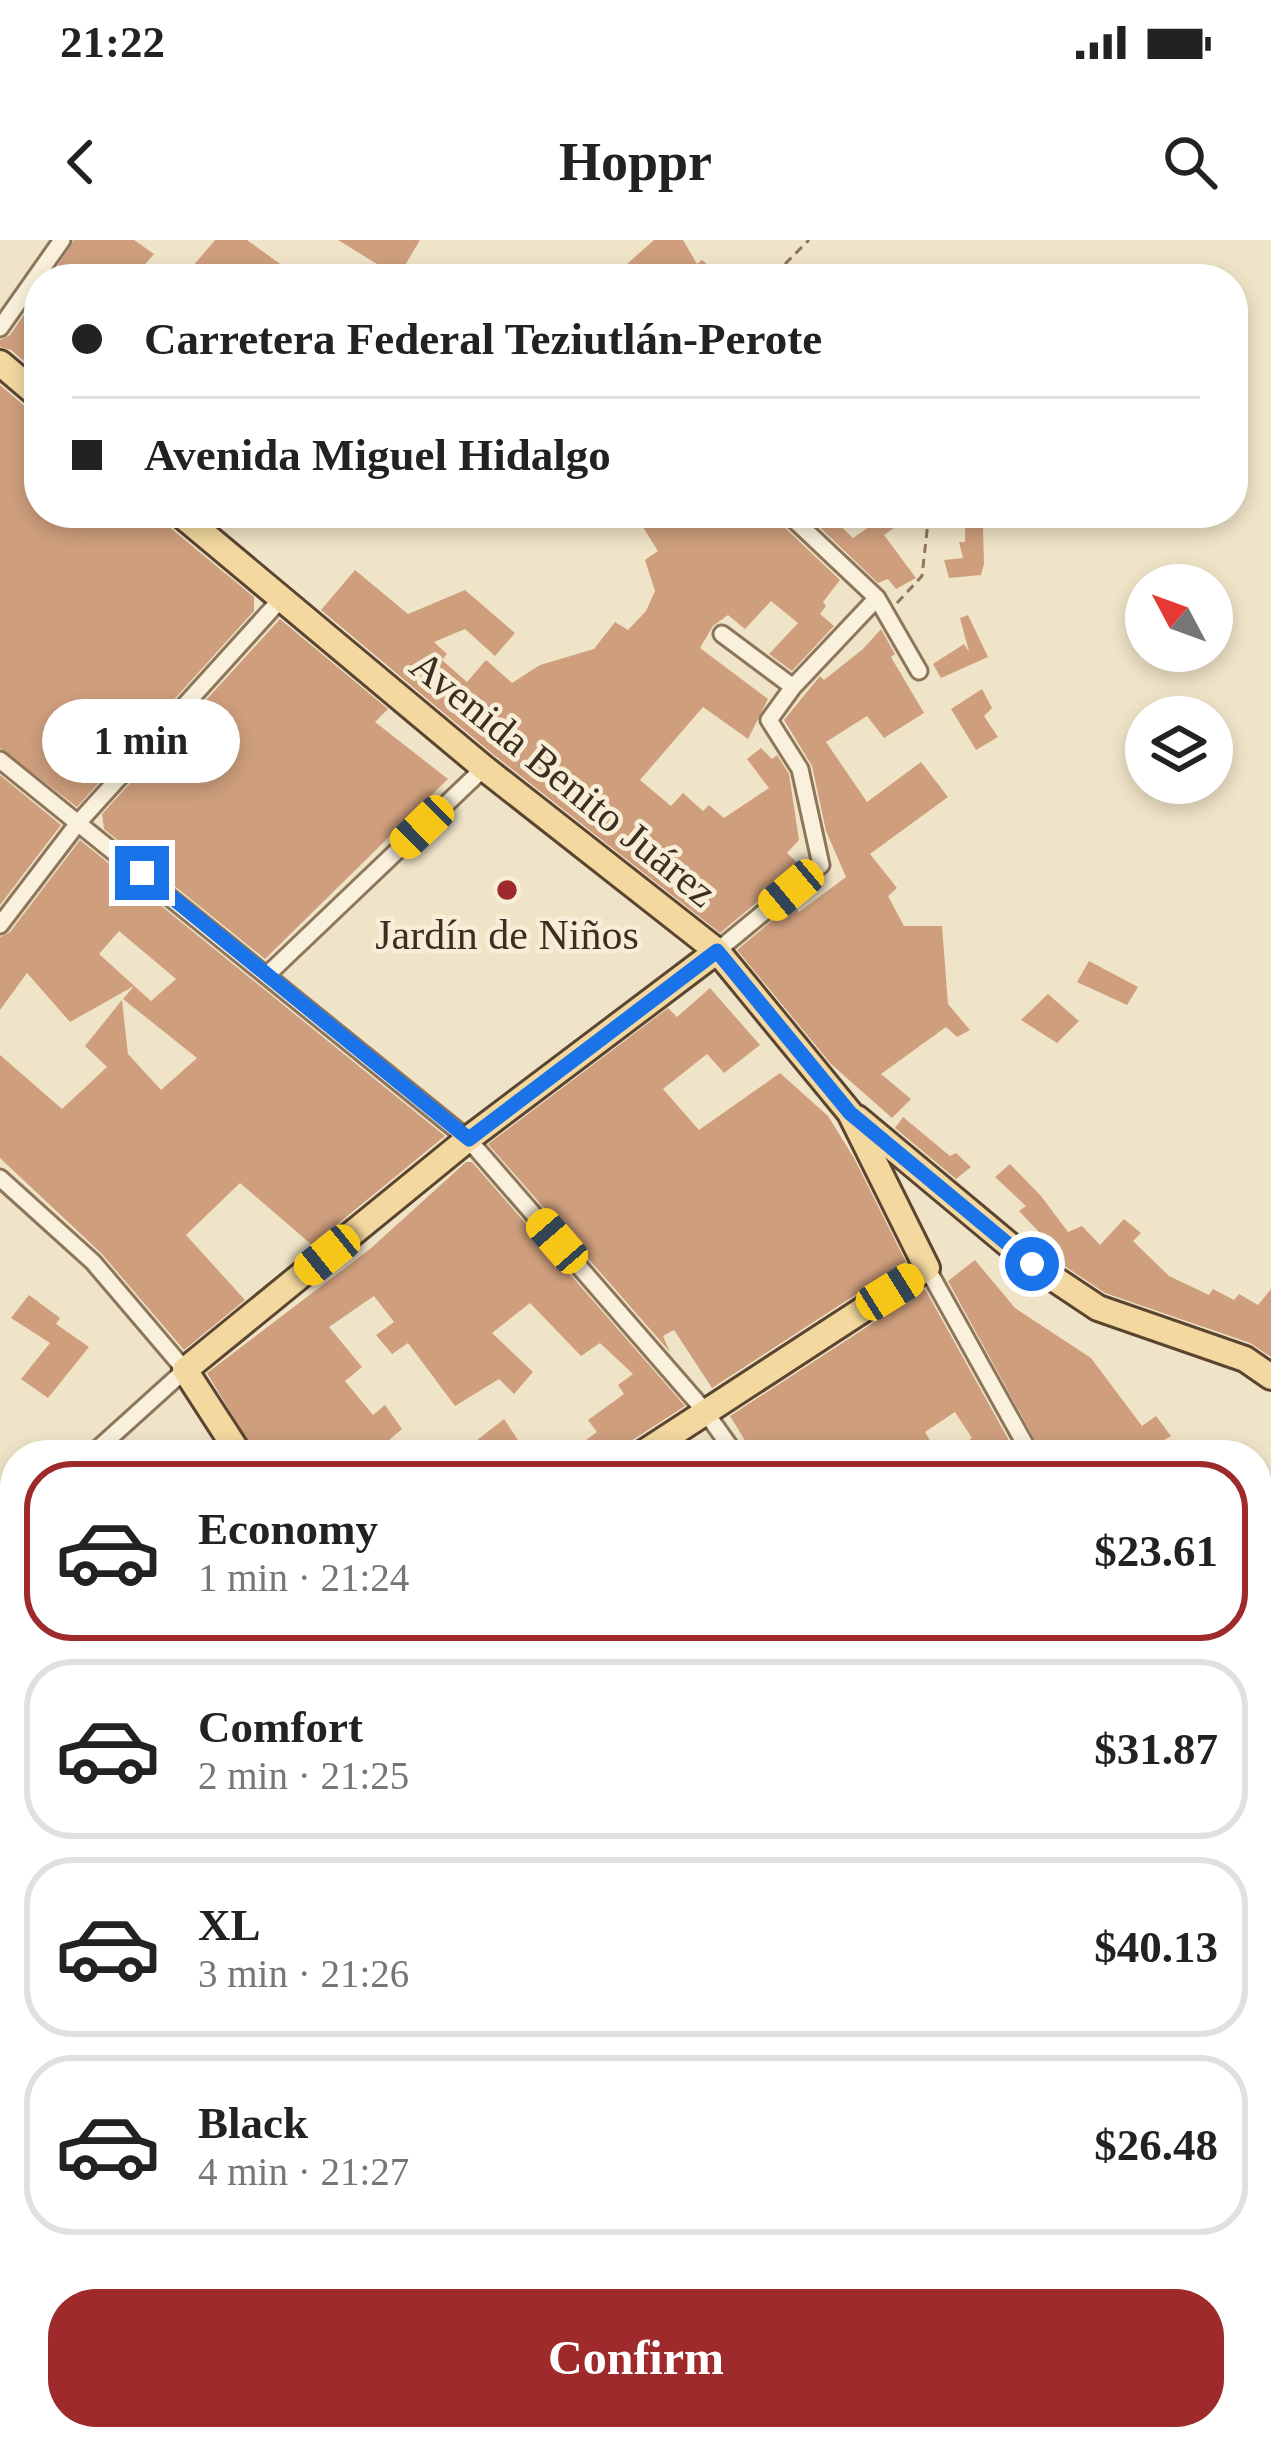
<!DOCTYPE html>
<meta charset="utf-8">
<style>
body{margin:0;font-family:"Times New Roman",serif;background:#f2f2f2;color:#222;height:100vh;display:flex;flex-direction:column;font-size:45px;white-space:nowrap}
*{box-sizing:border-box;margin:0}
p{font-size:39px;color:#767676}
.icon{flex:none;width:66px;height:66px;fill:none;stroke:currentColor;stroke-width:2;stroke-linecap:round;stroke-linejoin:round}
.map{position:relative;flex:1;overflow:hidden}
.drawer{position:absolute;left:0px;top:1200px;width:1272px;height:1011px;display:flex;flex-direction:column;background:#fff;border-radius:48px 48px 0 0;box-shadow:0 6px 18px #0003}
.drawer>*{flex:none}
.guide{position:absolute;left:24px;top:24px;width:1224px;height:264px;border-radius:48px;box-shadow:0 6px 18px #0003;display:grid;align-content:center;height:264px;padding:0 48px;background:#fff}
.needle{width:78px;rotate:311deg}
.controls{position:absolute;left:1125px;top:324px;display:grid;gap:24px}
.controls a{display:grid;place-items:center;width:108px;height:108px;border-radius:50%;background:#fff;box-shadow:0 6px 18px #0003;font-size:60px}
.end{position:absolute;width:54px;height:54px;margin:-27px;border:15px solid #1a73e8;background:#fff;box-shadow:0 0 0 6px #fff}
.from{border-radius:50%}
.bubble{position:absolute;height:84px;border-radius:42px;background:#fff;box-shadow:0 6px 18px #0003;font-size:39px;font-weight:700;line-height:84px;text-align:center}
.car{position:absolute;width:36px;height:72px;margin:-36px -18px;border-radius:15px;box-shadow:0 0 9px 3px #0007;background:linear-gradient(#f5c518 24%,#345 0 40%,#f5c518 0 76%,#345 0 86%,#f5c518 0)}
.guide b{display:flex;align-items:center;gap:42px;height:114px;font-size:45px}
.guide b+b{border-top:3px solid #e0e0e0}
.guide i{width:30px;height:30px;background:#222}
ul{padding:21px 0 0;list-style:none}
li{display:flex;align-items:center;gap:36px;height:180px;margin:0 24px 18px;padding:0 24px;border:6px solid #e0e0e0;border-radius:48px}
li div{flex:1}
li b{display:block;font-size:45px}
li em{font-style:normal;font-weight:700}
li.on{border-color:#9e2a2b}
li>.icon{width:108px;height:108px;stroke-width:1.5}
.cta{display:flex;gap:24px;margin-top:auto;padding:24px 48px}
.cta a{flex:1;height:138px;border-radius:48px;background:#9e2a2b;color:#fff;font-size:48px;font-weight:700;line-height:138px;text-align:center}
.status{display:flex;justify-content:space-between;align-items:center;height:84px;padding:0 60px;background:#fff;direction:ltr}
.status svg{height:33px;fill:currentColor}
header{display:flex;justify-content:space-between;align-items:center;height:156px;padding:0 48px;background:#fff;font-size:54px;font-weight:700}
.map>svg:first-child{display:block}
.building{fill:#cf9f7d;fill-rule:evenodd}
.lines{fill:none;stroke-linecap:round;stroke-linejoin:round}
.minor-casing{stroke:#8d765c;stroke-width:21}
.primary-casing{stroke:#5b4430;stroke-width:30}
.path{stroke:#8d765c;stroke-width:3;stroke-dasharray:9 6;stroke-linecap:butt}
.minor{stroke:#faf1dc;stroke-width:15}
.primary{stroke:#f3d9a0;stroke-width:24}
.route{stroke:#1a73e8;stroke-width:15}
.poi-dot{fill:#9e2a2b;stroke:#f7eed8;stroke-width:4.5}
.labels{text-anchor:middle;stroke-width:9;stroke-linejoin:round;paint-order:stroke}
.street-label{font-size:42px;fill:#3d2e20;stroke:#f7eed8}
.poi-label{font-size:42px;fill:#3d2e20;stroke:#f7eed8}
</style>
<div class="status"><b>21:22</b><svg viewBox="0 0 49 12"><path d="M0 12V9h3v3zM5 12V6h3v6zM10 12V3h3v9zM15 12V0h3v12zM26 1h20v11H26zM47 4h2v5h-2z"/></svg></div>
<header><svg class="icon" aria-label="back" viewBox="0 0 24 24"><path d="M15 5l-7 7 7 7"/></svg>Hoppr<svg class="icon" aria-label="search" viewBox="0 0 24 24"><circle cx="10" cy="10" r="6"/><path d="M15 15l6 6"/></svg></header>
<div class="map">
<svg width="1271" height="2209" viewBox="0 0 1271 2209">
<rect width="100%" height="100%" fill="#f0e4c8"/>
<!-- building -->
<path class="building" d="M74,0h60l20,14 -22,25h-83z
M215,0h32l54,39h-119z
M338,0h82l-22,37z
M654,0h29l14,24 5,-4 22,19h-85l-12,-15z
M39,53v81l-28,-24 -11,-3v-7l10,-5z
M0,145l28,24 11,3v101h124l5,13 86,71v14l-177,196 -77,-59z
M634,273h141l4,9 61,58 -17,22 3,4 -6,8 14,12 -42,45 -23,-17 29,-31 -27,-22 -26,28 -17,-14 -15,11 -13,22 68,51 -20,40 -45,-32 -63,73 31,26 12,-13 20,18 6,-6 15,13 45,-30 -22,-29 14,-11 11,11 5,-4 12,19 10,66 -12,13 14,13 -81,67 -226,-178 -173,-145 34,-40 53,44 57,-24 50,43 -20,23 -30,-27 -31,13 13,12 -5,6 25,22 19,-22 26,23 28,-18 54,-16 21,-27 13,8 18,-19 9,-20 -10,-31 13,-9z
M809,273h18l26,25 36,-25h26l-31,22 32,43 -20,11 -8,-10 -10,4 -71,-68z
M965,286h18l1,38 -3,11 -32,3 -5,-18 19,-2 -4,-16h6z
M968,375l20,42 -47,21 -8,-14 31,-20 5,8 -9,-34z
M280,379l108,90 -13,13 73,57 -183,180 -161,-130 -2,-15z
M881,389l14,25 -4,3 33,56 -40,25 -17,-22 -41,26 41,60 54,-40 27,35 -78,57 27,34 -9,8 16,30h38l6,78 22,26 -13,7 -11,-10 -65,47 30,25 -19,19 -61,-54 -94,-114 55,-46 7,8 47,-35 -20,-46 -14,-65 -28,-46 36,-44 4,4 39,-31z
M982,449l10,19 -8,8 14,21 -22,13 -25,-41z
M0,535l61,50 -61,80z
M80,600l365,296 -133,109 -72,-62 -54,52 59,65 -61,50 -82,-96 -102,-96v-103l62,54 45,-42 -22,-21 37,-46 6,54 33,36 36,-32 -74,-59 11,-13 -64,36 -43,-49 -27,37v-73l10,-5zM119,691l57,48 -25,22 -52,-47z
M1089,721l49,26 -11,18 -50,-23z
M710,748l50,57 -36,28 -17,-19 -44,35 36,41 81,-57 48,43 26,42 52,104 -194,126 -38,-58 -11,6 7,16 -182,-208 180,-136 9,9z
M1048,754l31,27 -22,22 -36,-23z
M903,877l47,39 6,-3 15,14 -15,12 -61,-51z
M466,922h6l213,244 -54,35 -7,14h-58l31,-23 -9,-12 36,-26 -6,-9 15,-11 -33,-31 -19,13 -51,-53 -38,30 41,39 -19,22 -15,-15 -44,27 -47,-63 -16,11 -16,-19 18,-13 -20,-26 -45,31 33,40 -17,14 28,34 12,-10 17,24 -21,18 7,8h-132l-49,-82 163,-124z
M1010,924l31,32 27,36 14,-6 18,19 24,-26 17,14 -8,8 36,35 40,19 4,-6 21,11 5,-6 19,11 13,-16v68l-21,-14 -145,-50 -63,-42 -16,-14 13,-5 -20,-21 7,-5 -31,-29z
M975,1020l40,48 76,50 51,68 14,-10 15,20 -32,19h-96l-95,-174z
M925,1049l92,166h-66l21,-17 -17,-26 -30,20 14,23h-185l-24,-39z
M29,1055l31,23 -4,6 33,23 -41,51 -27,-19 29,-36 -39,-25z
M504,1179l24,36h-70z
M0,1331l15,15v61l-15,-17z"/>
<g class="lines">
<!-- minor casing -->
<g class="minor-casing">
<path id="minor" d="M770,39l3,-2
M0,88l62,-88
M787,273l90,85 42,73
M722,394l71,53
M0,520l468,379 236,271 32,45
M0,685l78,-102 203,-224
M717,711l104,-86 -21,-96 -31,-49 24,-33 84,-89
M268,734l216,-206
M0,938l93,84 92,108 -94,85
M927,1028l104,187
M0,1298l15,-14
M0,1460l15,16
M0,1872l15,16
M1257,2061l14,66
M256,2196l7,13
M562,2196l7,13
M923,2196l3,13
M74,2209l11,-13
M596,2209l41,-13
M1219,2209l52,-12"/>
</g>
<!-- primary casing -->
<g class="primary-casing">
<path id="primary" d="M0,123l39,33
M179,273l305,255 233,183 133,162 77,155 -287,187
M857,878l175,146 66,44 147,51 26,18
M240,1215l-55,-85 283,-231 249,-188
M0,1669l15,-11"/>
</g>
<!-- path -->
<path class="path" d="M785,24l24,-24
M897,363l25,-27 7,-63"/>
<!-- minor -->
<use href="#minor" class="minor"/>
<!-- primary -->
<use href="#primary" class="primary"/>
</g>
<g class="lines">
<!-- route -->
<path class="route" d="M142,633l327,266 248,-188 133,162 182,151"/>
</g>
<!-- markers -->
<circle class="poi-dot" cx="507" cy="650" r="12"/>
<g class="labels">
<!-- street labels -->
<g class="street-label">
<text transform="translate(564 538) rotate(39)" y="15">Avenida Benito Juárez</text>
</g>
<!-- poi labels -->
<g class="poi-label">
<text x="507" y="709">Jardín de Niños</text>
</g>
</g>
</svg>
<div class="controls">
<a><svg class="needle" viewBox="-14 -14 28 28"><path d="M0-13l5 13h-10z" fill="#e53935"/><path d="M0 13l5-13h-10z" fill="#767676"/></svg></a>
<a><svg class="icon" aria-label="layers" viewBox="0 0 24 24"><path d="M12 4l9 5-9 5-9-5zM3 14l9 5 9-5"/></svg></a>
</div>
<i class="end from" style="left:1032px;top:1024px"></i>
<i class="end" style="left:142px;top:633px"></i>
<div class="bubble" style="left:42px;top:459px;width:198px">1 min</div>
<i class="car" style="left:422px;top:587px;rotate:226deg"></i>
<i class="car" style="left:791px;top:650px;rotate:230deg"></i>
<i class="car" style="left:557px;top:1001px;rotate:319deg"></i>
<i class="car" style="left:327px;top:1015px;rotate:231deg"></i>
<i class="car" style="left:890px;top:1052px;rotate:58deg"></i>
<div class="guide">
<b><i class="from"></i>Carretera Federal Teziutlán-Perote</b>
<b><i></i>Avenida Miguel Hidalgo</b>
</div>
<section class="drawer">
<ul>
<li class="on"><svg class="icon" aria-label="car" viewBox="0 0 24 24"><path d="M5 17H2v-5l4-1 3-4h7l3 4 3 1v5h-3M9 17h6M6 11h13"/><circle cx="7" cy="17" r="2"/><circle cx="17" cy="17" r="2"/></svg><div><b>Economy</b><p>1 min · 21:24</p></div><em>$23.61</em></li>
<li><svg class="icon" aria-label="car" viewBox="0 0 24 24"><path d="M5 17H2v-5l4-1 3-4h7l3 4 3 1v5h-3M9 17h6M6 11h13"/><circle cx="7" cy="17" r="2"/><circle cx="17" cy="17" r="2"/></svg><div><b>Comfort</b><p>2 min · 21:25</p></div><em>$31.87</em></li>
<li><svg class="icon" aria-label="car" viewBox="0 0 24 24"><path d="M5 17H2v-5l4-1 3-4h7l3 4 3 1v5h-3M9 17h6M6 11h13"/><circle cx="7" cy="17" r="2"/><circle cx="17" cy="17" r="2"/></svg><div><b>XL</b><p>3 min · 21:26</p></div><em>$40.13</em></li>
<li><svg class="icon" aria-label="car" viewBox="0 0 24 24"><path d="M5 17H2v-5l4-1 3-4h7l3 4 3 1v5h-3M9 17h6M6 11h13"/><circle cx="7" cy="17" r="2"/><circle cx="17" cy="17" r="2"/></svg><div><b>Black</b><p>4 min · 21:27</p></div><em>$26.48</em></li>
</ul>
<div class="cta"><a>Confirm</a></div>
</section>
</div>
